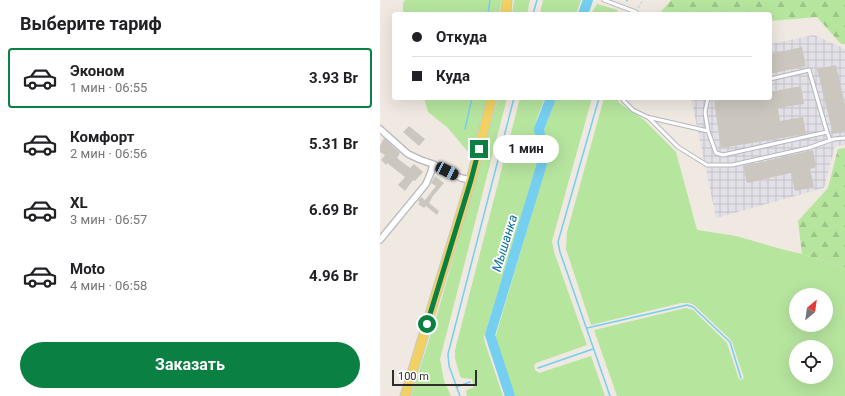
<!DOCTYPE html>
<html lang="ru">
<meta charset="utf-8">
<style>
body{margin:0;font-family:Roboto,sans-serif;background:#f2f2f2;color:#202124;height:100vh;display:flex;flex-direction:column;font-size:15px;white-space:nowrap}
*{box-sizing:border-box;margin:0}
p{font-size:13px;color:#757577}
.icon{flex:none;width:22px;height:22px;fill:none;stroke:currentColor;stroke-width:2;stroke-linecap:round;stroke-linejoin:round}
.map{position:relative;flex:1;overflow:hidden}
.drawer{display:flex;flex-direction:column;background:#fff;width:380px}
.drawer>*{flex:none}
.guide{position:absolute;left:12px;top:12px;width:380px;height:88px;border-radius:4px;box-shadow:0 4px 16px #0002;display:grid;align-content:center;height:88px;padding:0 20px;background:#fff}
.needle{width:26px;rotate:29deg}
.controls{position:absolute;left:409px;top:288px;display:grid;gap:8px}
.controls a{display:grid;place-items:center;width:44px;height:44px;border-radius:50%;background:#fff;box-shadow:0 4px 16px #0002;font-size:20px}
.scale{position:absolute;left:12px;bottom:10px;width:85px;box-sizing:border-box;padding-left:4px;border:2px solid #2e2e2e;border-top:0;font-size:11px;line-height:14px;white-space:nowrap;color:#2e2e2e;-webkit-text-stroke:3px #fff;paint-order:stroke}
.end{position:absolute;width:18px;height:18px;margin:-9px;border:5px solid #0b8043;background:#fff;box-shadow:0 0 0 2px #fff}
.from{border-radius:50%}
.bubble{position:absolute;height:28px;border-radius:14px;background:#fff;box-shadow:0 4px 16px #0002;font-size:13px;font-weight:700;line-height:28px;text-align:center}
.car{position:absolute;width:12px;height:24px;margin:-12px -6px;border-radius:5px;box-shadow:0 0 3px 1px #0007;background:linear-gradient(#222 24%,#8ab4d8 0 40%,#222 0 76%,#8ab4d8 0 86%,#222 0)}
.guide b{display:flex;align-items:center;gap:14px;height:38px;font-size:15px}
.guide b+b{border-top:1px solid #e0e0e0}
.guide i{width:10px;height:10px;background:#202124}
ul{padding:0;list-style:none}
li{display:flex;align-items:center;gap:12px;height:60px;margin:0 8px 6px;padding:0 12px;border:2px solid transparent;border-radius:4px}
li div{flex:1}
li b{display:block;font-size:15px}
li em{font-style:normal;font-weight:700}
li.current{border-color:#0b8043}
li>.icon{width:36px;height:36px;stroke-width:1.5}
h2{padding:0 20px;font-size:18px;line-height:48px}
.button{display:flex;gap:8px;margin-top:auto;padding:8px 20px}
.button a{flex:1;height:46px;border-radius:24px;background:#0b8043;color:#fff;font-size:16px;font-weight:700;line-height:46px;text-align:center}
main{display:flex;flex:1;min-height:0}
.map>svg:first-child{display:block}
.industrial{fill:url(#industrial-grid)}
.grass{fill:#b6e59e;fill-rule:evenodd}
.forest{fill:url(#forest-firs)}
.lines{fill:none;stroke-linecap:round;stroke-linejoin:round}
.stream{stroke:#75cff0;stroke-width:1.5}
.river{stroke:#75cff0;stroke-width:10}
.building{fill:#cbc7bf}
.lane-casing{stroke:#b4b7c1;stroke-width:5}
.street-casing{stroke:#b4b7c1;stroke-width:8}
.primary-casing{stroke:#c9c9c9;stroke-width:11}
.path{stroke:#c9c9c9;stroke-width:1;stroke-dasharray:3 2;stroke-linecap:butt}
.lane{stroke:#fff;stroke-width:3}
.street{stroke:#fff;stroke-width:5.5}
.primary{stroke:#f2d163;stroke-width:9}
.route{stroke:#0b8043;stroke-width:5}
.labels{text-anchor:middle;stroke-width:3.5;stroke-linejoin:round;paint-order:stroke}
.water-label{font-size:13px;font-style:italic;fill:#0d6fa3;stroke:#fff}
</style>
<main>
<section class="drawer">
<h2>Выберите тариф</h2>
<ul>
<li class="current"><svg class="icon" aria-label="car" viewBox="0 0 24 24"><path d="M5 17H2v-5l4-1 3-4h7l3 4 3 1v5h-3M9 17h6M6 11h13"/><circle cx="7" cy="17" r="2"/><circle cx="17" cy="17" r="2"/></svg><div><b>Эконом</b><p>1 мин · 06:55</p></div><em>3.93 Br</em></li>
<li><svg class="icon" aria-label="car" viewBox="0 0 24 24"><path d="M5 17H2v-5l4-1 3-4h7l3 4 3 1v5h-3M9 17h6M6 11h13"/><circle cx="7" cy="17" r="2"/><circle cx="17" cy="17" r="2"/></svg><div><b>Комфорт</b><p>2 мин · 06:56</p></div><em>5.31 Br</em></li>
<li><svg class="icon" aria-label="car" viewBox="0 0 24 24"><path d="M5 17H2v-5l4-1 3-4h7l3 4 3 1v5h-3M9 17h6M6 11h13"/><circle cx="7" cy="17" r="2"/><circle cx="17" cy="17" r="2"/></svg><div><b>XL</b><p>3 мин · 06:57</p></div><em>6.69 Br</em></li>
<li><svg class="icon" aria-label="car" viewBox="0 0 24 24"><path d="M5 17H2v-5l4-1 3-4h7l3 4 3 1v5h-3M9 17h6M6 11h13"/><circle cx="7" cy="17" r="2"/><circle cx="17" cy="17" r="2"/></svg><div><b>Moto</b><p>4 мин · 06:58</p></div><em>4.96 Br</em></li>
</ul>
<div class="button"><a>Заказать</a></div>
</section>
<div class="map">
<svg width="465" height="396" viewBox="0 0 465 396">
<defs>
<pattern id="industrial-grid" width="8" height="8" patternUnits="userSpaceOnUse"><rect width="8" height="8" fill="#e3e1e8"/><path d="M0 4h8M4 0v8" fill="none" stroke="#c3c1c7"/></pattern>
<pattern id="forest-firs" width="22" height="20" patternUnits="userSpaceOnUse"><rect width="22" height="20" fill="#b6e59e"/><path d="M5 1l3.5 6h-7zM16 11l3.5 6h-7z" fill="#9dc588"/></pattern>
</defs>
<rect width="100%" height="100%" fill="#efe9e1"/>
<!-- industrial -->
<path class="industrial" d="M434,35l31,14v96l-10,1 -11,42 -108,30 -25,-120h79v-54z"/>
<!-- grass -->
<path class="grass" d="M25,0h96l-1,14h-97v-11z
M134,0h16l-3,14h-15z
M163,0h38l-5,14h-36z
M217,4l21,6 -2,4h-25z
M44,98h63l-10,39 -8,16 -21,-25 -20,-16z
M118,98h9l-67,261 4,22 7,15h-40l28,-88 43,-151z
M140,98h25l-8,20 -2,13 4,29 -55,177 1,6 18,53h-36l-1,-4 1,-2 7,-3 -2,-8 -10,-1 -2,-2 -5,-18v-8z
M176,98h36l-40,143 2,11 33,93 -51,18 -2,3 1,4 4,3 52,-17 14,40h-91l-18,-53v-8l52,-176 -1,-9 -4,-15 2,-8z
M224,98h15l-1,4 26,18 32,32 21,78 39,6 45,13 21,5 43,14v128h-228l-23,-66 92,-22 7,2 34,33 12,36 2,1 3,-2 -12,-36 -3,-4 -35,-33 -5,-2h-8l-90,22 -25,-76 1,-17zM416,295h30v30h-30zM416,347h30v30h-30z"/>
<!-- forest -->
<path class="forest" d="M291,0h174v44h-4l-24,-27 -47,4v-7h-111z
M465,148v120l-43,-14 -4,-33 30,-33 10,-39z"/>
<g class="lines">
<!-- stream -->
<path class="stream" d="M247,1v-1
M108,14l2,-14
M153,14l4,-14
M219,98l-41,144 2,10 50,144
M85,129l7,-31
M207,328l100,-23 6,2 37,35 11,36
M158,368l55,-19
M76,387l14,-5
M80,396l-11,-30 -1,-12 66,-256"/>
<!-- river -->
<path class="river" d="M203,14l5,-14
M130,396l-20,-61 54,-178 -5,-28 12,-31"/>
</g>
<!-- building -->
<path class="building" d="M422,47l4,19 -36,8v-20z
M456,65l9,39v27l-12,3 -16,-65z
M421,86l3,18 -26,4 2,13 23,-4 3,17 -85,14 -7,-47 17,-3h39v-6z
M29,126l16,13 -6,7 -16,-14z
M4,138l16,15 -3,5 13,10 4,-4 9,8 -8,9 -2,-1 -8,11 -7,-6 7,-8 -18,-14 -1,2 -5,-5 4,-5 -5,-3v-6z
M433,150l3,17 -6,2 4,18 -19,4 -4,-18 -44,10 -4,-17z
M55,176l9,7 -11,13 -4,7 10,8 -2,4 -11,-9 -2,2 -6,-4 2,-2 -2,-1 3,-4 4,3 11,-14 -5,-3z"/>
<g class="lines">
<!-- lane casing -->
<g class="lane-casing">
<path id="lane" d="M224,0l32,12v2
M390,79l39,-9 18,62
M244,98l-1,2 10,10 14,7 61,14 8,22 7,2 104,-23 3,8
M328,98l-3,14 3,19
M268,117l30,30 29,18h25l76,-17 26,-9 11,-1"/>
</g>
<!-- street casing -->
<g class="street-casing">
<path id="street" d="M0,129l28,25 13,6 12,4 28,14 10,2
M0,240l46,-56 5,-12 2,-8"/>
</g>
<!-- primary casing -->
<g class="primary-casing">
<path id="primary" d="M126,14l1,-14
M25,396l66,-216 21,-82"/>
</g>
<!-- path -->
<path class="path" d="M258,8l5,-8"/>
<!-- lane -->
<use href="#lane" class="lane"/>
<!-- street -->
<use href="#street" class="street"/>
<!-- primary -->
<use href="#primary" class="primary"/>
</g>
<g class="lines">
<!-- route -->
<path class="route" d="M47,324l44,-144 8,-31"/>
</g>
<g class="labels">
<!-- water labels -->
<g class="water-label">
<text transform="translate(124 243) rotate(-73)" y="5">Мышанка</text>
</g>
</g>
</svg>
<div class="controls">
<a><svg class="needle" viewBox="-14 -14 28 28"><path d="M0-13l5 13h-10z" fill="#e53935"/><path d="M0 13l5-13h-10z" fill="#757577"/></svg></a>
<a><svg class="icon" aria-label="locate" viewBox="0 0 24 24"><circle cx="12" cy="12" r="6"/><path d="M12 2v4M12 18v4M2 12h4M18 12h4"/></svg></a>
</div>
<div class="scale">100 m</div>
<i class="end from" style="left:47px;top:324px"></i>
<i class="end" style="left:99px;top:149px"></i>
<div class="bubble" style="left:113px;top:135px;width:66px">1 мин</div>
<i class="car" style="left:67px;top:171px;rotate:116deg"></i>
<div class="guide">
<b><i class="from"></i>Откуда</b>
<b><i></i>Куда</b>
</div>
</div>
</main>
